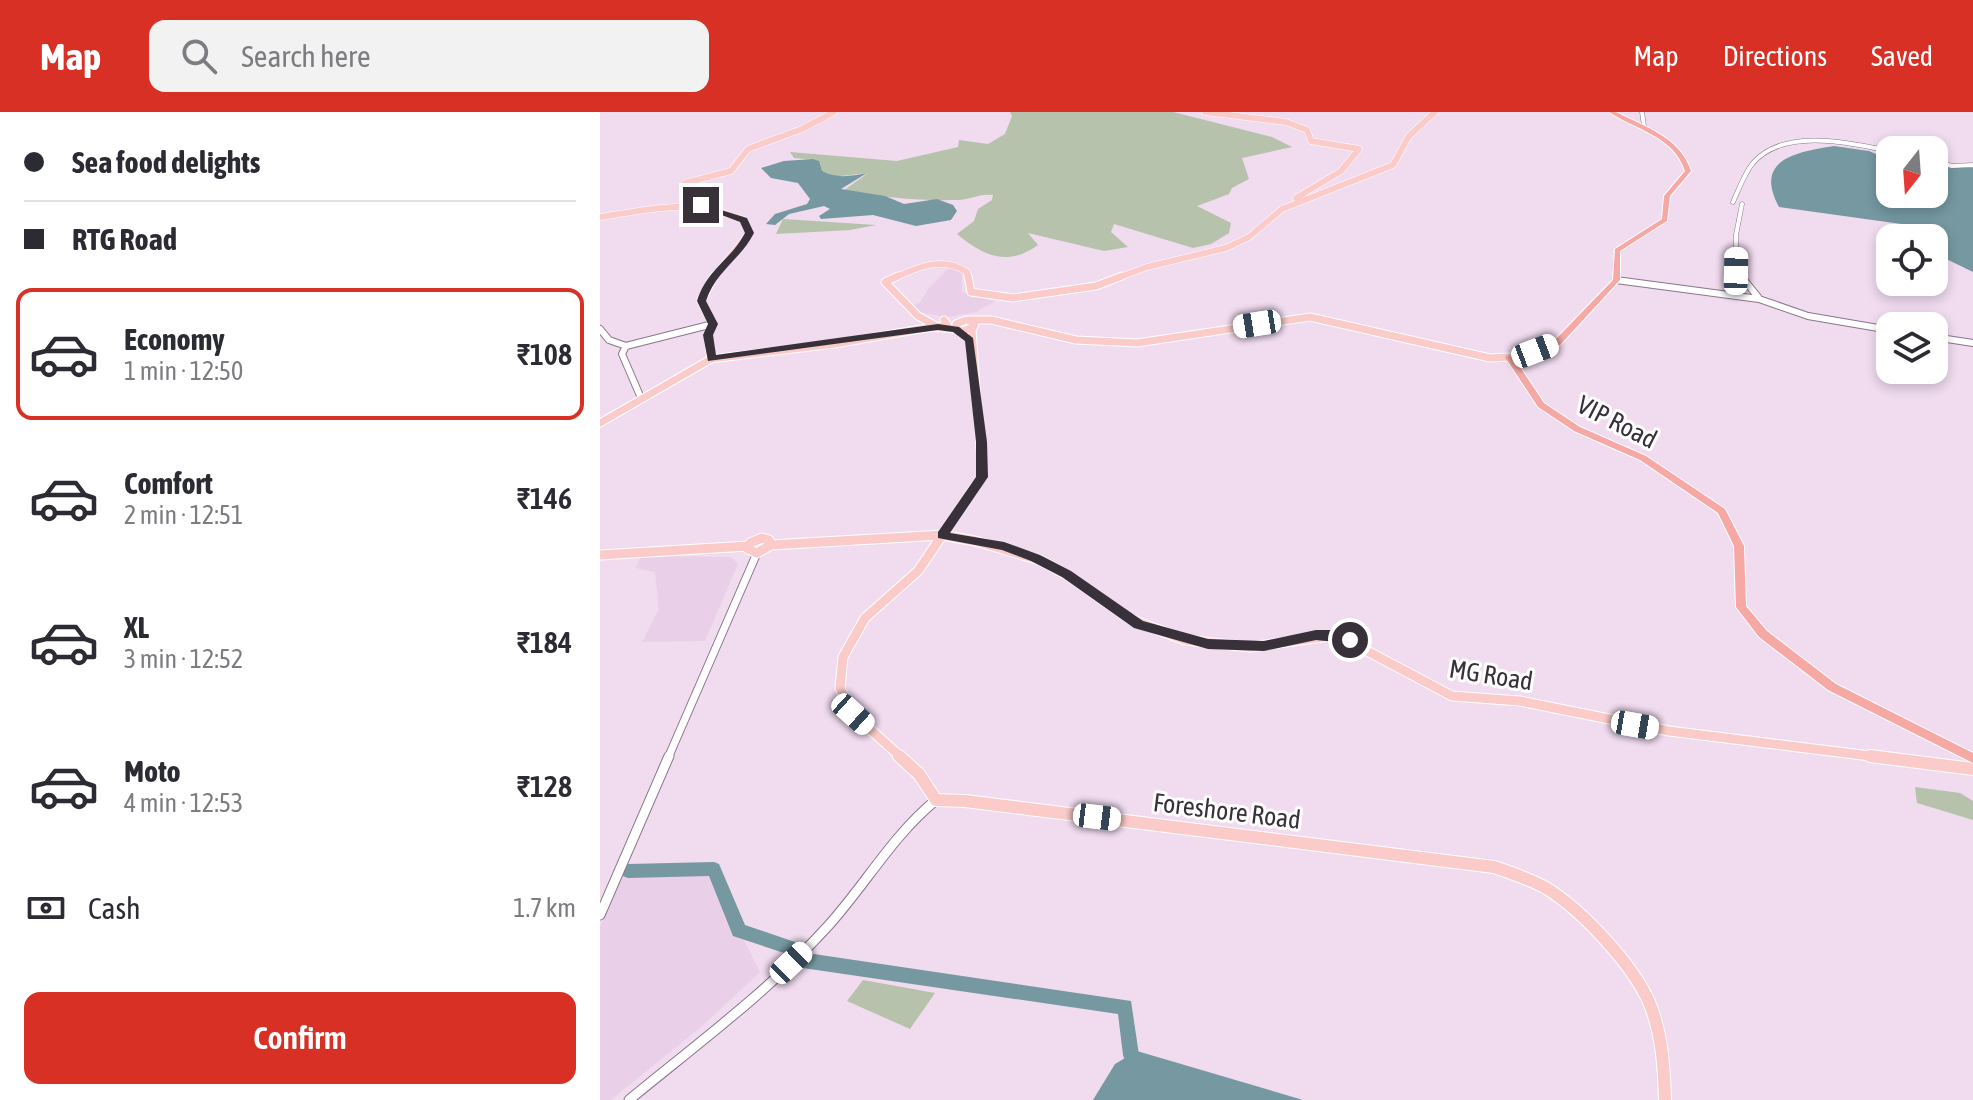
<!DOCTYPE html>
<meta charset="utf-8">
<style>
body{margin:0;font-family:"Asap Condensed",sans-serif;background:#f2f2f3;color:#2b2b33;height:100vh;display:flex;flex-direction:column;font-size:30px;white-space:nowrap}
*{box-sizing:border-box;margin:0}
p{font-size:26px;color:#7c7c81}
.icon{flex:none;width:44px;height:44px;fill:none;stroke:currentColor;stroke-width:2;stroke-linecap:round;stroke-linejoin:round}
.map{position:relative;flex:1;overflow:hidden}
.panel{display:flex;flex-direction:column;background:#fff;width:600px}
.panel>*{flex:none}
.banner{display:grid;align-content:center;height:176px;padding:0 24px;background:#fff}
.needle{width:52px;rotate:197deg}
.tools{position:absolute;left:1276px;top:24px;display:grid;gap:16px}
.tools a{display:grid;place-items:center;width:72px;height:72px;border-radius:16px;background:#fff;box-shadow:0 4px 12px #0003;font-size:40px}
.end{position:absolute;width:36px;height:36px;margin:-18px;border:10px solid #393139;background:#fff;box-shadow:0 0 0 4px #fff}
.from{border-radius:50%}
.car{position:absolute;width:24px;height:48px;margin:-24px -12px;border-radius:10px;box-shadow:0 0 6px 2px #0007;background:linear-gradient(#fff 24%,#345 0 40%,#fff 0 76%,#345 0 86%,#fff 0)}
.banner b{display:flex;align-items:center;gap:28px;height:76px;font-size:30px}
.banner b+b{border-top:2px solid #e1e1e2}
.banner i{width:20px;height:20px;background:#2b2b33}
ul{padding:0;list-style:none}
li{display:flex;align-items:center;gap:24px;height:132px;margin:0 16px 12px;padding:0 8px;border:4px solid transparent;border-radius:16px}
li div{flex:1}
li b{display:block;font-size:30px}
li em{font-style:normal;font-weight:600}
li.on{border-color:#d93025}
li>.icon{width:72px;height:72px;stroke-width:1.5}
.pay{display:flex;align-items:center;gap:20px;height:88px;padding:0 24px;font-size:30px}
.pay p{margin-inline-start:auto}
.cta{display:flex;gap:16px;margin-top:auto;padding:16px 24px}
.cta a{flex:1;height:92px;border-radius:16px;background:#d93025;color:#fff;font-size:32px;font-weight:600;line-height:92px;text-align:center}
header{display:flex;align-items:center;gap:48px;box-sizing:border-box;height:112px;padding:0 40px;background:#d93025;color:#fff}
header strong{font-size:38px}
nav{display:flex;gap:44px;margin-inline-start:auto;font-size:28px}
.search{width:560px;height:72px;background:#f2f2f3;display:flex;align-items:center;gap:20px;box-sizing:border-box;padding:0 28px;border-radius:16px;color:#7c7c81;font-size:30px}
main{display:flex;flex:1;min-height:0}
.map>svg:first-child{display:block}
.built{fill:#eacfe9}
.green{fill:#b6c2ac}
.water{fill:#7598a1}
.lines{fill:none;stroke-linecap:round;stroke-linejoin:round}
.river{fill:#7598a1;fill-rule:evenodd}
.minor-far3-casing{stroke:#8a778a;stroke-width:5}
.minor-far2-casing{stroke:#8a778a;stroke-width:8}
.minor-far1-casing{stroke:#8a778a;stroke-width:9}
.minor-casing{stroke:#8a778a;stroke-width:11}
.major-far3-casing{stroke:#fff;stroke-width:7}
.major-far2-casing{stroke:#fff;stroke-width:9}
.major-far1-casing{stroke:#fff;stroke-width:11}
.major-casing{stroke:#fff;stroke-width:14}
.highway-casing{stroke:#fff;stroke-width:2}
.minor-far3{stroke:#fff;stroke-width:4}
.minor-far2{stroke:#fff;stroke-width:6}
.minor-far1{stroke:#fff;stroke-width:7}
.minor{stroke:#fff;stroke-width:9}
.major-far3{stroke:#facbc9;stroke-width:6}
.major-far2{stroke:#facbc9;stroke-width:7}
.major-far1{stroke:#facbc9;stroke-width:9}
.major{stroke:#facbc9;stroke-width:12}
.highway{fill:#f6a8a5;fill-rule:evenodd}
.route{fill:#393139}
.labels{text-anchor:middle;stroke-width:6;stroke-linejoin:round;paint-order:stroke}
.street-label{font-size:26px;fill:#393139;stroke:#fff}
</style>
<header>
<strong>Map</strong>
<div class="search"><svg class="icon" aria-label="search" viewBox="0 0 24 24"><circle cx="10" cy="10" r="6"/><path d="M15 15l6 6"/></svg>Search here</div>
<nav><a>Map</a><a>Directions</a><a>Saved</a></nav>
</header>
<main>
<section class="panel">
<div class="banner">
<b><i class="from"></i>Sea food delights</b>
<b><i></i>RTG Road</b>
</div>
<ul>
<li class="on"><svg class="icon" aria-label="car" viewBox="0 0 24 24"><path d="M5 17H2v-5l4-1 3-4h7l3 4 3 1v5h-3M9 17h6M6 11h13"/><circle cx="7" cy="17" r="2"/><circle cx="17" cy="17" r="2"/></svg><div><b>Economy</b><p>1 min · 12:50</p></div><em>₹108</em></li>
<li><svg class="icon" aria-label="car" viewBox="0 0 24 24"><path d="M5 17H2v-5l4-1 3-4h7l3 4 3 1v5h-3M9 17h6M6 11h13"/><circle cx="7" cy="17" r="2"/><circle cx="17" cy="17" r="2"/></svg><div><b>Comfort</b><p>2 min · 12:51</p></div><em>₹146</em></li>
<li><svg class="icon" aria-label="car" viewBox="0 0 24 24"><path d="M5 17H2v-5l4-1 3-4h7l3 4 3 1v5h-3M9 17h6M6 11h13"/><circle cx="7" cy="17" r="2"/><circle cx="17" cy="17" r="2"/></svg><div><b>XL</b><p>3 min · 12:52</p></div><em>₹184</em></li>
<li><svg class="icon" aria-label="car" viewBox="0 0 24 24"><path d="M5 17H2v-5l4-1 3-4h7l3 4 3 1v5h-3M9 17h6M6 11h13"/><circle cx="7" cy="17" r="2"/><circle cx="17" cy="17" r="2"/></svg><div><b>Moto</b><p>4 min · 12:53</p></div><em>₹128</em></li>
</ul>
<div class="pay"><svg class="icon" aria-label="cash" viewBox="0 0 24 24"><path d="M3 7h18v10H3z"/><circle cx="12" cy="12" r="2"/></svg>Cash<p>1.7 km</p></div>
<div class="cta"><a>Confirm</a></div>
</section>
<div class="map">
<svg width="1373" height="988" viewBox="0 0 1373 988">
<rect width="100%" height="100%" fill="#f0dbef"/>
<!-- built -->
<path class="built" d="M351,154l11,6v20l33,9 -19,11 -28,5 -25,-4 -10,-7 7,-4 9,-14z
M41,444l90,1 7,7 -33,77 -63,1 17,-33 -4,-37 -19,-4z
M110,761l50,99 -59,55 -90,73h-11v-173l22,-53z"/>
<!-- green -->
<path class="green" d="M410,0h163l99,25 20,10 -50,11 7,21 -17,9 -3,6 -32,12 34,17 -2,10 -18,11 -18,4 -79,-24 -3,8 17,15 -24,4 -76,-18 10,12c-30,22 -55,11 -81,-11l17,-13 4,-12 14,-9 1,-5c-14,-2 -23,5 -37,5 -37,1 -75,-3 -113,-9l25,-18 -36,4 -15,-7 3,-5 -3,-5 -23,-2 -4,-6 107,9 61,-14 1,-7 29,4 17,-10 7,-18z
M183,107l93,6 -26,5 -74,4z
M1315,675l45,6 13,8v19l-56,-17z
M263,868l72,13 -25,36 -63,-28z"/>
<!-- water -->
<path class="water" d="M1234,34l35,5 21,9v34h44v-30l39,4v104l-39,-19v-15h-7l-4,-11 -144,-20c-26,-48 18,-55 55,-61z
M213,47l6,2 3,10c15,8 29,5 45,2l-26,16 44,7 19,8 33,-5 16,6 4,6 -6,9 -35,6 -43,-11 -52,4 -2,-3 11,-7 -6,-3 -35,8 -14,11 -9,-1 9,-10 32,-10 3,-5 -12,-16 -27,-5 -10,-10 23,-7z
M537,939l166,49h-210l22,-36z"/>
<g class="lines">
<!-- river -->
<path class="river" d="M114,750l5,2 26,61 50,17 12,11 324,48 8,54 -2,6 -6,2 -6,-2 -2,-6 -5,-41 -315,-46 -6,-3 -13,-12 -51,-17 -24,-60 -81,2 -5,-2 -2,-5 2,-5 5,-2z"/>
<!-- minor-far3 casing -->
<g class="minor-far3-casing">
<path id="minor-far3" d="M1042,0l2,14
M1334,49l18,5 21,-1
M1133,90c6,-13 11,-28 20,-39 31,-36 98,-20 137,-12
M1142,92l-6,31v36l6,7"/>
</g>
<!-- minor-far2 casing -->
<g class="minor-far2-casing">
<path id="minor-far2" d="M1141,164l17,21
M1016,168l143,19 49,17 82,14
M0,217l9,11 17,6 -4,8 19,44
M1334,225l39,6
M26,234l87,-22"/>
</g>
<!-- minor-far1 casing -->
<g class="minor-far1-casing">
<path id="minor-far1" d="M68,646l89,-205"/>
</g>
<!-- minor casing -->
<g class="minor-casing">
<path id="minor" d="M0,803l69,-159
M29,988c68,-56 140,-109 199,-174 38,-42 64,-90 108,-126"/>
</g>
<!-- major-far3 casing -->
<g class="major-far3-casing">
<path id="major-far3" d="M605,0l81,10 21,8 4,11 48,8 -18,22 -45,27
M87,92l-2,-21 46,-12 17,-22 54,-20 32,-17
M0,105c55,-8 90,-20 144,3l5,13 -36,45
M294,166c24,-11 48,-22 73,-6l1,6
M517,166l30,-11 79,-19 23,-11 33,-28 111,-44 16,-29 26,-24"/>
</g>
<!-- major-far2 casing -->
<g class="major-far2-casing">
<path id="major-far2" d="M298,164l-13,6 33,34 20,11 9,-3 -3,-4
M368,164l3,16 42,6 83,-12 26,-10
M366,208l9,3 -1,4 -11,4 -7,-2v-5z
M368,208h23l85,20 61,3 173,-26 180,41 19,-1
M372,217l10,148 -8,12
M111,247l-3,-24 5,-11 -12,-23 13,-25
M0,311l111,-64 124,-15 97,-17 24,2"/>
</g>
<!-- major-far1 casing -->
<g class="major-far1-casing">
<path id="major-far1" d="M162,426l7,2 2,5 -14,8 -9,-4 2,-6z
M171,433l171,-10 33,6 65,19 29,16 61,43 55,21 65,7 87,-12 115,61 68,5 149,30 217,27
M0,443l148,-9
M302,646l-49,-44 -13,-26 3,-31 22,-39 53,-47 57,-84"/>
</g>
<!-- major casing -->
<g class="major-casing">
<path id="major" d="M299,644l20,18 17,26 29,1 529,66c18,6 36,12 52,21 36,22 86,76 103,114 13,31 15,65 16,98
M1270,644l103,13"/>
</g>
<!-- highway casing -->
<g class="highway-casing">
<path id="highway" d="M1009,0h7c29,15 64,25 75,59l-21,25 -3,25 -47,30v29l-60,65 -46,13 30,45 36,24 66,29 79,53 19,37 2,60 21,25 69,53 137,69v10l-145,-73 -69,-53 -23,-30 -2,-61 -16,-33 -78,-53 -66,-29 -36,-24 -33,-50 49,-16 59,-61 2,-31 47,-30 2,-23 21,-25c-11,-35 -49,-41 -76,-59z"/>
</g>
<!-- minor-far3 -->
<use href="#minor-far3" class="minor-far3"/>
<!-- minor-far2 -->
<use href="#minor-far2" class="minor-far2"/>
<!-- minor-far1 -->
<use href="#minor-far1" class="minor-far1"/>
<!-- minor -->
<use href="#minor" class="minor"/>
<!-- major-far3 -->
<use href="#major-far3" class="major-far3"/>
<!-- major-far2 -->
<use href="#major-far2" class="major-far2"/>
<!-- major-far1 -->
<use href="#major-far1" class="major-far1"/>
<!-- major -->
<use href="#major" class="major"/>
<!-- highway -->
<use href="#highway" class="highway"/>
</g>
<!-- route -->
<path class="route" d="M98,91l49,15 7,15c-13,26 -39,39 -48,68l12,23 -5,11 3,20 222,-31 21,3 14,11 14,104 1,35 -38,56 54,9 36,13 31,16 72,50 65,18 56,2 52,-11h21l18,7v7l-39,-4 -52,11 -56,-2 -74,-21 -72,-51 -31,-16 -29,-11 -64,-12v-6l38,-55v-35l-11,-101 -12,-9 -15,-2 -230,31 -5,-26 5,-11 -11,-23c10,-32 34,-41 48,-68l-5,-11 -42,-16z"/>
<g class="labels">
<!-- street labels -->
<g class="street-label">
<text transform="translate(1017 310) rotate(27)" y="9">VIP Road</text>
<text transform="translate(891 563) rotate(9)" y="9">MG Road</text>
<text transform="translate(627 699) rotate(7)" y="9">Foreshore Road</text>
</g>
</g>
</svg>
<div class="tools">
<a><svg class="needle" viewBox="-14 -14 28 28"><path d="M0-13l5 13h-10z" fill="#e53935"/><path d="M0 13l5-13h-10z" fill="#7c7c81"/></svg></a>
<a><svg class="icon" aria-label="locate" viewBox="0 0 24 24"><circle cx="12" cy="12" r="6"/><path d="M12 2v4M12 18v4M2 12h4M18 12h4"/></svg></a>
<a><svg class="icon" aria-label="layers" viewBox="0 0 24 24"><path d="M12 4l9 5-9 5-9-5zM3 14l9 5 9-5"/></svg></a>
</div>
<i class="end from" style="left:750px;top:528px"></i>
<i class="end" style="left:101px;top:93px"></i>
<i class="car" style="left:1136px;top:159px;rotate:1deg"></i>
<i class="car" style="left:657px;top:212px;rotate:261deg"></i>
<i class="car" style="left:935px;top:239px;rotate:69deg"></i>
<i class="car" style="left:253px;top:602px;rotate:132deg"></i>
<i class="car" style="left:1035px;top:613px;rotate:100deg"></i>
<i class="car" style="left:497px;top:705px;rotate:97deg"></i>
<i class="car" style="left:191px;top:851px;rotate:46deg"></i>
</div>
</main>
